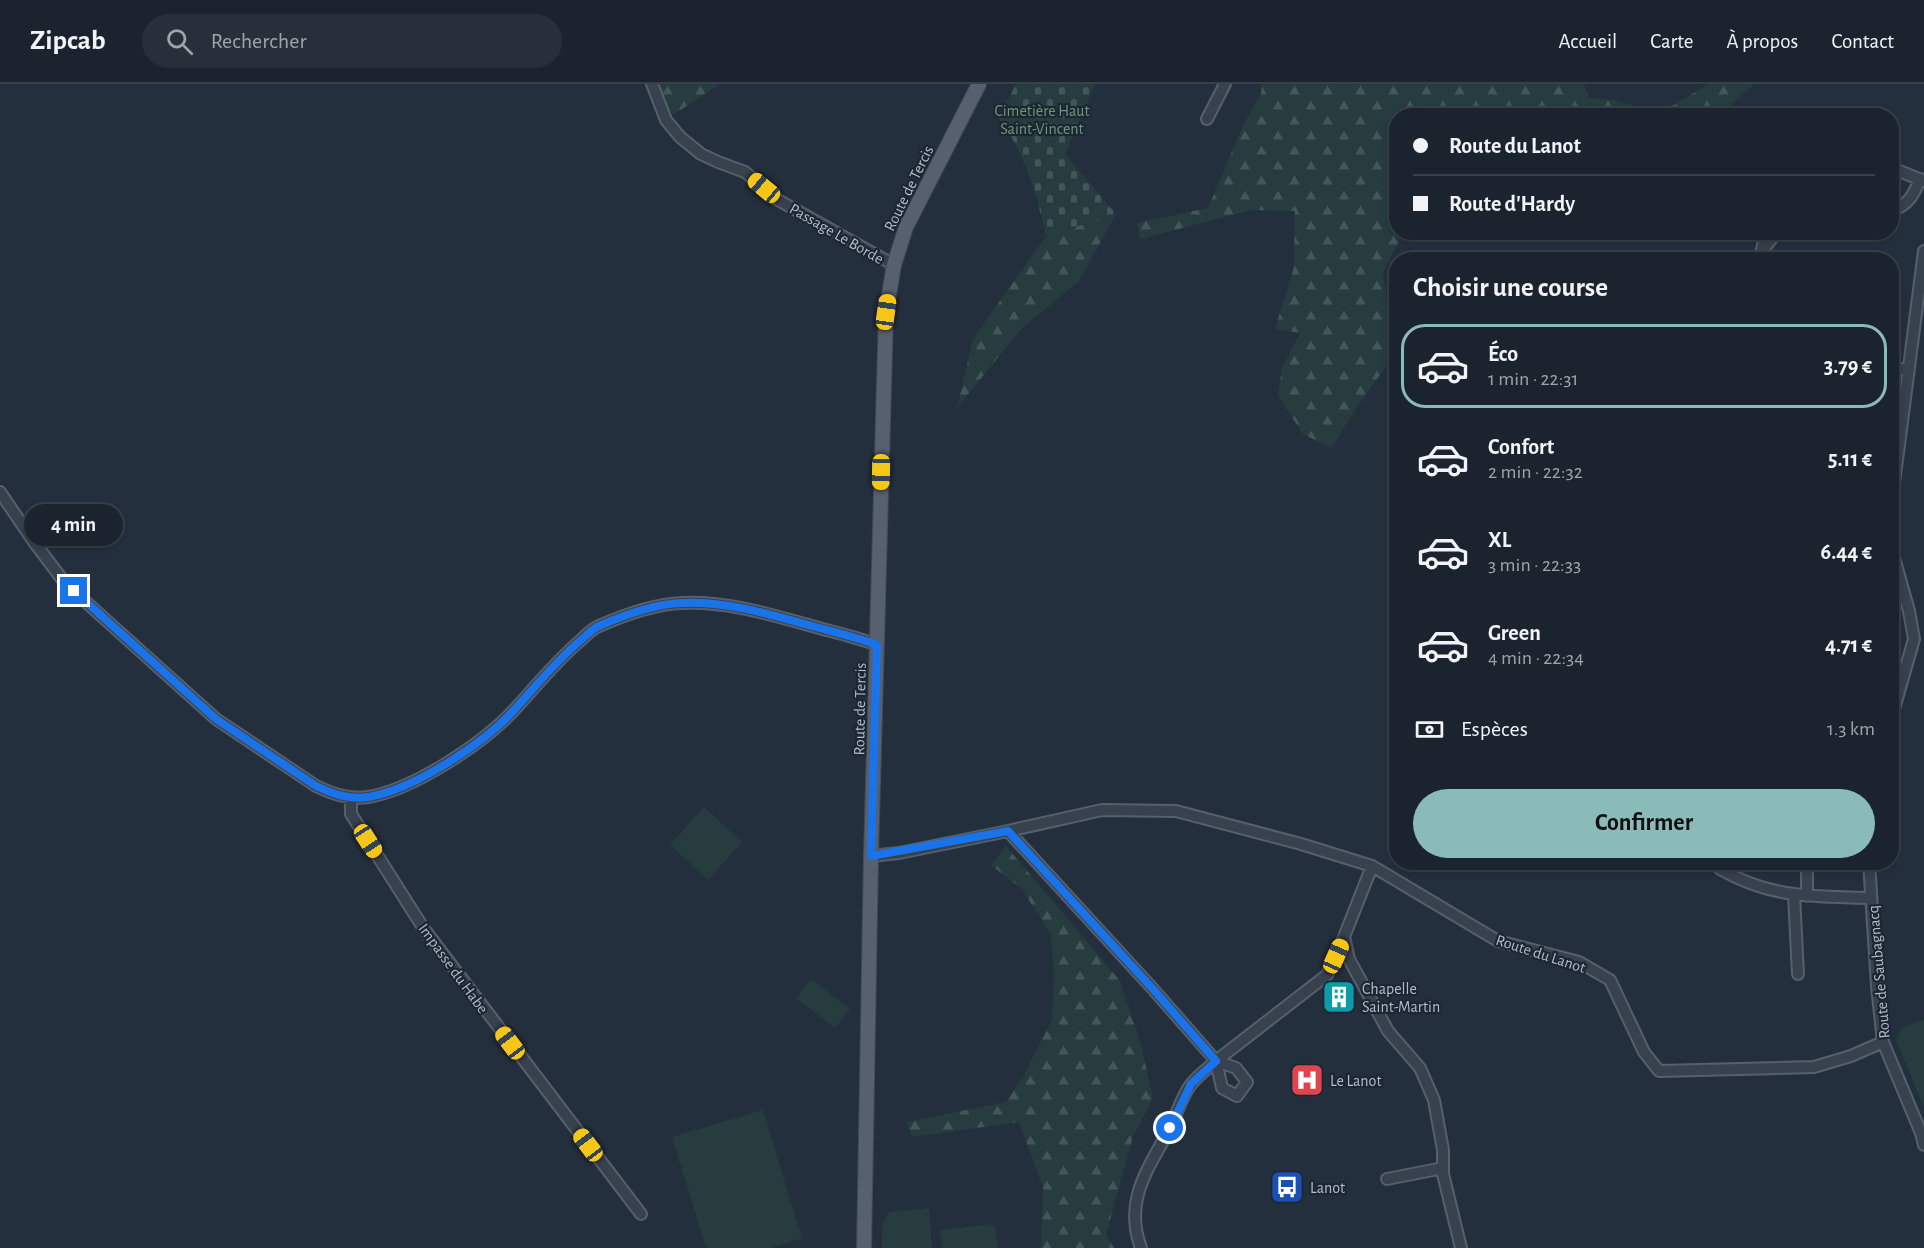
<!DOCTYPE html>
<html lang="fr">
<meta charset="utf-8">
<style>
body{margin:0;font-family:"Alegreya Sans",sans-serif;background:#282f3a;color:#f1f3f6;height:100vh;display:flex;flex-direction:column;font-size:22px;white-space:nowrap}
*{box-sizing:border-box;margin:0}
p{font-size:20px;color:#a0a4aa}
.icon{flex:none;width:33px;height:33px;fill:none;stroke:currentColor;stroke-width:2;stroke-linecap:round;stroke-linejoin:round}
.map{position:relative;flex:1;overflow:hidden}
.sheet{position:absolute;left:1389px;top:168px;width:510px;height:618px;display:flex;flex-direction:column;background:#1b232e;border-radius:24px;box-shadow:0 3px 9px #0003,0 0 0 2px #39404a}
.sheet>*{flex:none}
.guide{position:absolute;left:1389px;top:24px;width:510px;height:132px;border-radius:24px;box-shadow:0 3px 9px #0003,0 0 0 2px #39404a;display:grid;align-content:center;height:132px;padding:0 24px;background:#1b232e}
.end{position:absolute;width:27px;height:27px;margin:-14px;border:8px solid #1a73e8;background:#fff;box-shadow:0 0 0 3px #fff}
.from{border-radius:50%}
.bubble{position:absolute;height:42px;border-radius:21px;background:#1b232e;box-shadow:0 3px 9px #0003,0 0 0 2px #39404a;font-size:20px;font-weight:700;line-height:42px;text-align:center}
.car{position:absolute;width:18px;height:36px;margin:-18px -9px;border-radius:8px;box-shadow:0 0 4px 2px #0007;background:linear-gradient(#f5c518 24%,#345 0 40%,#f5c518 0 76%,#345 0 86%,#f5c518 0)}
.guide b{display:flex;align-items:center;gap:21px;height:57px;font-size:22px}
.guide b+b{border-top:2px solid #39404a}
.guide i{width:15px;height:15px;background:#f1f3f6}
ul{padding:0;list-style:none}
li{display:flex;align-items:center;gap:18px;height:84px;margin:0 12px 9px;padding:0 12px;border:3px solid transparent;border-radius:24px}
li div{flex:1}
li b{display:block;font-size:22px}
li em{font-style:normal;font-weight:700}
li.current{border-color:#8bbbb9}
li>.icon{width:54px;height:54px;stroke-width:1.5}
h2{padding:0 24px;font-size:27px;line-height:72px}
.pay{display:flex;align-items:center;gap:15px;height:66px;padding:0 24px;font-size:22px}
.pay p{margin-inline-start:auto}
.button{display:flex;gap:12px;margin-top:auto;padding:12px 24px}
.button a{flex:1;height:69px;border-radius:36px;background:#8bbbb9;color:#111;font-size:24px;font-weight:700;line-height:69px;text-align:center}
header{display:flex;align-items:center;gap:36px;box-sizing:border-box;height:84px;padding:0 30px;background:#1b232e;border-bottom:2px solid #39404a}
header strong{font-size:28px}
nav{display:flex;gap:33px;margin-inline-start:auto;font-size:21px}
.search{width:420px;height:54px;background:#282f3a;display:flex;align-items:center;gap:15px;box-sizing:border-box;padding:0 21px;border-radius:33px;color:#a0a4aa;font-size:22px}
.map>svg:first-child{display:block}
.grass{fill:#263c3f}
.forest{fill:url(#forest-firs)}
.cemetery{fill:url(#cemetery-stones)}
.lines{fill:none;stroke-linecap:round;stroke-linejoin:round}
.minor-casing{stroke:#565f6c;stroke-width:14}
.major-casing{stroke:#414a57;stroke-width:16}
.minor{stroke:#38414e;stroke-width:10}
.major{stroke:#56606e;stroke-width:14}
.route{stroke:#1a73e8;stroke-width:8}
.labels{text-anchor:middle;stroke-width:4.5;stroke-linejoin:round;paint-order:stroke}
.park-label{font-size:16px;fill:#6b9a76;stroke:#1d2633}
.street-label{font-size:16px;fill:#b4bcc9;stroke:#1d2633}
.poi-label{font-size:16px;fill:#b4bcc9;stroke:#1d2633;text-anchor:start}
</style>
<header>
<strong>Zipcab</strong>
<div class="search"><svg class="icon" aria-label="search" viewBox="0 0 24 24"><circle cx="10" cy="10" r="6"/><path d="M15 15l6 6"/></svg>Rechercher</div>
<nav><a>Accueil</a><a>Carte</a><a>À propos</a><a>Contact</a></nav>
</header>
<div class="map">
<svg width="1924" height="1164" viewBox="0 0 1924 1164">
<defs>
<pattern id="forest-firs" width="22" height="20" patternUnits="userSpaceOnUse" patternTransform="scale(1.5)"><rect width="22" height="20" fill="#263c3f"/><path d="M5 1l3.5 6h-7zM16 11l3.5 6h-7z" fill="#435659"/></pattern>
<pattern id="cemetery-stones" width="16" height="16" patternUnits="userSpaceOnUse" patternTransform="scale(1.5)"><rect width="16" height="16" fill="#263c3f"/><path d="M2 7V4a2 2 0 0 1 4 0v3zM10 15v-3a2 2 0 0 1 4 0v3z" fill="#435659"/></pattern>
</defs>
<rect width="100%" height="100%" fill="#242f3e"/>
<!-- grass -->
<path class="grass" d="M704,723l38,35 -34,38 -38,-35z
M811,895l39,30 -15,19 -39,-30z
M1924,935v89l-28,-68 6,-12z
M763,1026l39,128 -31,10h-65l-34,-111z
M929,1124l3,40h-50c0,-13 -2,-26 8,-36z
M992,1140l3,3 3,21h-56l-2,-18z"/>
<!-- forest -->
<path class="forest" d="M648,0h72l-47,31z
M1262,0h322l5,14 24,2 37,10 24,-5 34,-21h46l-25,23 -3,8 -330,1v116l7,1 -20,40 13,80 -33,45 -32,50 -28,-14 -25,-38 4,-28 18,-35 -25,-4 19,-62 1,-56 -44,-1 -111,29 -3,-16 71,-15 36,-85 17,-29z
M1116,130l-37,67 -58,48 -64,79 16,-69 73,-103z
M1006,762l114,135 20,60 13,57 -20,39 -27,97 8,14h-73l2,-61 -24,-65 -107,15 -5,-15 99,-20 18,-27 28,-55 2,-44 -3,-41 -29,-46 -31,-24z"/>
<!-- cemetery -->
<path class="cemetery" d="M1016,0h79l-30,70 51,60 -70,22c-11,-47 -19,-78 -47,-118z"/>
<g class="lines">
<!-- minor casing -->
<g class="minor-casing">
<path id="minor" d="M652,0l14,36 14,17 21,17 17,8 27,10 33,28 116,65
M1207,35l18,-35
M1892,84l32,13
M1892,126c16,-4 22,-16 28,-31
M1762,165l4,-17
M1755,176l22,-28
M1892,284l16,2
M0,408l34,50 28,37 25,24 129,116 100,67c16,8 33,14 52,11 45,-7 116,-54 147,-88 22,-24 41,-48 66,-69 5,-5 11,-11 18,-14 25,-11 55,-22 83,-23 44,-2 87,11 130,23 21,6 44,11 65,19
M1892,415l32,-248
M1892,455l1,15 16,57 5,28 -22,77
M351,714v16l73,115 217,285
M1008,747l145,158 63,72c-8,7 -17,14 -24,22 -10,12 -15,31 -22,45 -21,40 -47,72 -29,120
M871,772l28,-3 109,-22 94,-21 74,1 125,33 71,22 126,75 81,21 31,18 34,72 15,19 155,-4 37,-11 32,-14
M1717,778l3,7c52,30 94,27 151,29
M1807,778v34
M1869,778l8,124 6,56 38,91 3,12
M1372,782l-28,71 5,22 39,72 32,37 14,32 9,50v24l18,74
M1794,811l4,79
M1216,977l20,7 11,14 -10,14 -15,-8 -6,-27 111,-86 17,-38
M1387,1095l56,-11"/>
</g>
<!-- major casing -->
<g class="major-casing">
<path id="major" d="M864,1164l7,-392 15,-544 8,-47 12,-38 73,-143"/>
</g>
<!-- minor -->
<use href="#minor" class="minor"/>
<!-- major -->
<use href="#major" class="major"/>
</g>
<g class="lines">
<!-- route -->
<path class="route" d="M74,507l142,128 100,67c16,8 33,14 52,11 45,-7 117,-54 147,-88 22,-24 41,-48 66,-69 6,-5 11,-11 18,-14 25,-11 55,-22 83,-23 44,-2 87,11 130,23 22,6 44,11 65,19l-6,211 137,-25 145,158 63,72 -25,23 -21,44"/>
</g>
<!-- icons -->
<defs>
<g id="building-square" transform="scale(1.725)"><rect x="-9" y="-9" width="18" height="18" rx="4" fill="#0f9aa8" stroke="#1d2633"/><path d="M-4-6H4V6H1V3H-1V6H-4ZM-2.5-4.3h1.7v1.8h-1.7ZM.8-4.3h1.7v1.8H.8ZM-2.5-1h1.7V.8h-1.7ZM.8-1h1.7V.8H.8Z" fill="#fff"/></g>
<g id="hospital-square" transform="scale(1.725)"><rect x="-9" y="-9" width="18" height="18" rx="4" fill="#e0444e" stroke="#1d2633"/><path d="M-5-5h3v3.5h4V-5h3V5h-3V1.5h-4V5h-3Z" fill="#fff"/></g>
<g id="bus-square" transform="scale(1.725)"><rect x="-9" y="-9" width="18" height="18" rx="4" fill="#1a4fb4" stroke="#1d2633"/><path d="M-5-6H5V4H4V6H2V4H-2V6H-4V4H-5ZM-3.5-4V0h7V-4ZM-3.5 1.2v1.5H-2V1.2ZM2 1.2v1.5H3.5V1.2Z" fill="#fff"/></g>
</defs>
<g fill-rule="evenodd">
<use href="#building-square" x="1339" y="913"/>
<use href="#hospital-square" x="1307" y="996"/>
<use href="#bus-square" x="1287" y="1103"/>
</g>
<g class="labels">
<!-- park labels -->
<g class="park-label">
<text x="1042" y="32">Cimetière Haut<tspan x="1042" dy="18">Saint-Vincent</tspan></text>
</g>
<!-- street labels -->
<g class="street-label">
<text transform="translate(908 104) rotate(-64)" y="6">Route de Tercis</text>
<text transform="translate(837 149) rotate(30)" y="6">Passage Le Borde</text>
<text transform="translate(859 625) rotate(-89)" y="6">Route de Tercis</text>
<text transform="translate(1541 869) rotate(18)" y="6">Route du Lanot</text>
<text transform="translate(454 884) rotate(54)" y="6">Impasse du Habe</text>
<text transform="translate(1878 888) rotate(-95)" y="6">Route de Saubagnacq</text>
</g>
<!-- poi labels -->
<g class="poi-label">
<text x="1362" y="910">Chapelle<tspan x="1362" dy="18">Saint-Martin</tspan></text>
<text x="1330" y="1002">Le Lanot</text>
<text x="1310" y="1109">Lanot</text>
</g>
</g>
</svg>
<i class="end from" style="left:1170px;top:1044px"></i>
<i class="end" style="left:74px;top:507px"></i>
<div class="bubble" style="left:24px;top:420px;width:99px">4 min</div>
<i class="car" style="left:764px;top:104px;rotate:310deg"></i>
<i class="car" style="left:886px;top:228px;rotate:8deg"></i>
<i class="car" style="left:881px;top:388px;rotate:181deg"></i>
<i class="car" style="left:368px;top:757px;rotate:147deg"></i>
<i class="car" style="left:1336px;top:872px;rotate:24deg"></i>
<i class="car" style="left:510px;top:959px;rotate:323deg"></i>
<i class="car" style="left:588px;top:1061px;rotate:323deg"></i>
<div class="guide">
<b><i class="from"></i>Route du Lanot</b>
<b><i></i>Route d'Hardy</b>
</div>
<section class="sheet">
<h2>Choisir une course</h2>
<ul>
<li class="current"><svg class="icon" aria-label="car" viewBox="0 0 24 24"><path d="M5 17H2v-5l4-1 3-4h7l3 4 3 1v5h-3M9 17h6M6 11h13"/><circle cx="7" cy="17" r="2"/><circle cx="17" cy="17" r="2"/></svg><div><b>Éco</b><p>1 min · 22:31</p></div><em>3.79 €</em></li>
<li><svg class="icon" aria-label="car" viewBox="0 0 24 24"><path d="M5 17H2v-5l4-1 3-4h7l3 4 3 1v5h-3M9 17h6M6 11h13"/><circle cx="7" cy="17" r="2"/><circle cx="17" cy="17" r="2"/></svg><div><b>Confort</b><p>2 min · 22:32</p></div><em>5.11 €</em></li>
<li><svg class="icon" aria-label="car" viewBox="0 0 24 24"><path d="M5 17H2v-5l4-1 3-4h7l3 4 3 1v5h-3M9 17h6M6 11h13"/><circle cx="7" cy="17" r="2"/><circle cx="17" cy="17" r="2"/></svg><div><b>XL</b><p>3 min · 22:33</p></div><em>6.44 €</em></li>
<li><svg class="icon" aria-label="car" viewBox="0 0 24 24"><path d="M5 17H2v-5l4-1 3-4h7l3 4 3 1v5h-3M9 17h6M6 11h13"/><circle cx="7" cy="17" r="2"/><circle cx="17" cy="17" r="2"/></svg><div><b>Green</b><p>4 min · 22:34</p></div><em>4.71 €</em></li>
</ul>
<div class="pay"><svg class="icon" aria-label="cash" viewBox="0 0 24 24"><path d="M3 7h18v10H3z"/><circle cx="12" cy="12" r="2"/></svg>Espèces<p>1.3 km</p></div>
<div class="button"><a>Confirmer</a></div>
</section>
</div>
